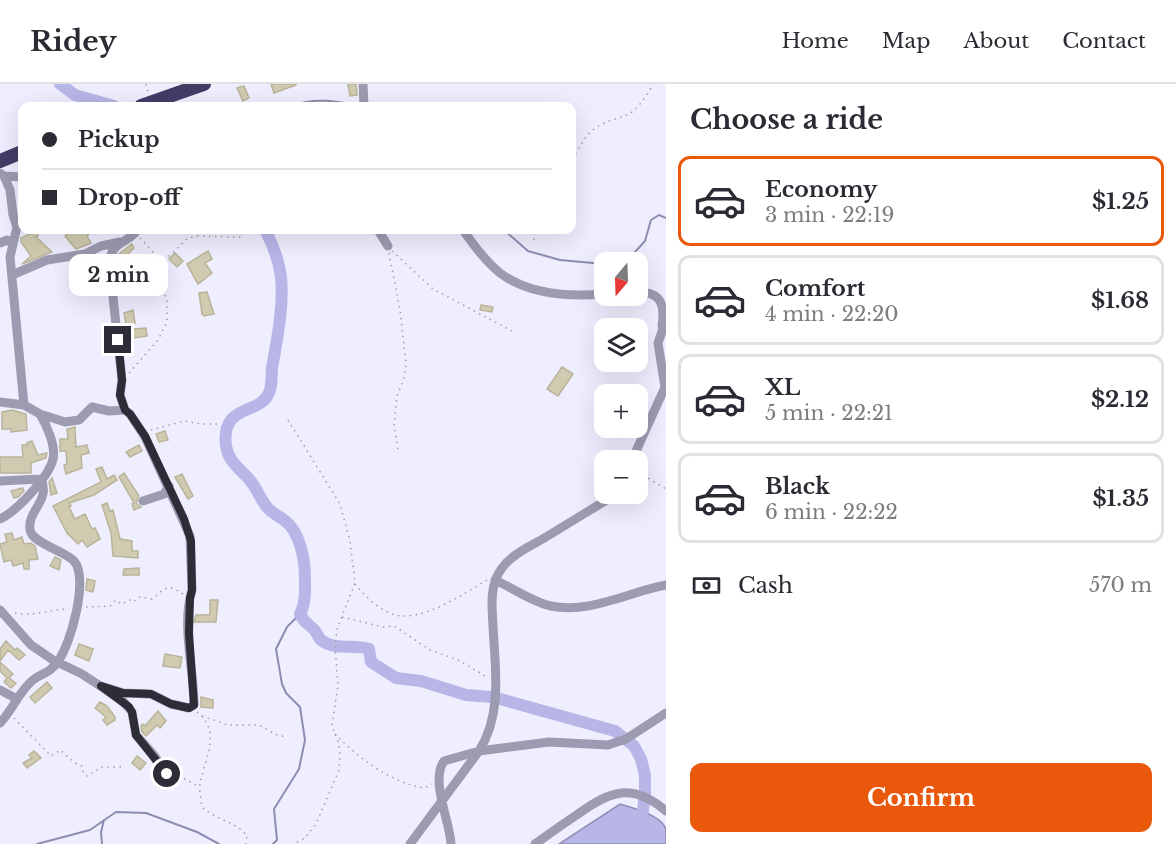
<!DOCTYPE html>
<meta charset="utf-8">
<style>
body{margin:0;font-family:"Libre Baskerville",serif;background:#f7f7f7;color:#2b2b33;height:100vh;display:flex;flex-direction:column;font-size:22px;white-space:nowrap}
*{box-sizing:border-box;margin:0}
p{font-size:20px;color:#7c7c81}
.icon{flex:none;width:33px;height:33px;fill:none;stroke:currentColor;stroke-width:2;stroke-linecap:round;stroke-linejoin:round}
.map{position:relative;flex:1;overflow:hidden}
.drawer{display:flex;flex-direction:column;background:#fff;width:510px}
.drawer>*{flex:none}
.guide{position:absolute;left:18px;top:18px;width:558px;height:132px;border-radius:12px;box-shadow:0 6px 24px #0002;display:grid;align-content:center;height:132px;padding:0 24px;background:#fff}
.needle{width:39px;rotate:199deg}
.tools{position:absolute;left:594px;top:168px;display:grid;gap:12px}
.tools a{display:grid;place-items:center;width:54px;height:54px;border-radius:12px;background:#fff;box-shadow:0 6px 24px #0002;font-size:30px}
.end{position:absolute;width:27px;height:27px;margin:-14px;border:8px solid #2d2c37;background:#fff;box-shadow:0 0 0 3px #fff}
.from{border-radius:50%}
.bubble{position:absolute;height:42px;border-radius:12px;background:#fff;box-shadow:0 6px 24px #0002;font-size:20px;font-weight:700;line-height:42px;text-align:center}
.guide b{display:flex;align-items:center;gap:21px;height:57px;font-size:22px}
.guide b+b{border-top:2px solid #e1e1e2}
.guide i{width:15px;height:15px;background:#2b2b33}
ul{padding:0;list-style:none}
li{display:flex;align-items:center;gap:18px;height:90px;margin:0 12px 9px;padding:0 12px;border:3px solid #e1e1e2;border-radius:12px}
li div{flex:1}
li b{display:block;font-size:22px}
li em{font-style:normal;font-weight:700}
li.selected{border-color:#ea580c}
li>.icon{width:54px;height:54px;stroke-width:1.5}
h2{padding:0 24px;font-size:27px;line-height:72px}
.pay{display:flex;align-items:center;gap:15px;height:66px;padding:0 24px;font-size:22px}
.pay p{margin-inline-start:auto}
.cta{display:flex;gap:12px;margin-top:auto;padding:12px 24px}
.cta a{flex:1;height:69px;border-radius:12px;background:#ea580c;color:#fff;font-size:24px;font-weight:700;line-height:69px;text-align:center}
header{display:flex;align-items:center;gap:36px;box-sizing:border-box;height:84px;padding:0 30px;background:#fff;border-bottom:2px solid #e1e1e2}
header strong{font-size:28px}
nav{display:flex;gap:33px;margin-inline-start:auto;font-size:21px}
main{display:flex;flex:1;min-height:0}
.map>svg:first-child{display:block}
.water{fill:#b8b5e7;stroke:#8e8cb2;stroke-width:1.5}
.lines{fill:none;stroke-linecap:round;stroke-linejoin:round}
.stream{stroke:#8e8cb2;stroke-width:2}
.river{stroke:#b8b5e7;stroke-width:12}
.building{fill:#d0cbb0;stroke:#b9b499;stroke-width:1.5}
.path{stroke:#9f9eac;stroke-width:1.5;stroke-dasharray:1.5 4.5;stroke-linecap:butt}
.minor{stroke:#9c9bb1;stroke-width:9}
.highway{stroke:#423d67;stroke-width:14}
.route{stroke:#2d2c37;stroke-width:8}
</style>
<header>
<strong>Ridey</strong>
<nav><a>Home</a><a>Map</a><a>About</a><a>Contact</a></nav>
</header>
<main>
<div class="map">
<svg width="666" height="760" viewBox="0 0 666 760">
<rect width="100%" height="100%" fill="#efeeff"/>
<!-- water -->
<path class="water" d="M620,720c13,4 41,11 46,25 0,4 0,11 0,15h-107z"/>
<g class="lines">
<!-- stream -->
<path class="stream" d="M292,22c23,-9 44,-5 67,0
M504,146l24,21 32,9 44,4
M626,178l19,-21 6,-21 8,-5 7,3
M37,760l53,-14 26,-18 30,1 51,19 22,12
M102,760l-1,-12 3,-12
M273,760l4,-4 -3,-31 25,-40 6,-29 -5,-33 -14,-14 -4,-9 -6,-35 11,-22 13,-13"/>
<!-- river -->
<path class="river" d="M60,0l15,11 39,11
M265,146c7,13 14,31 16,47 3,29 -4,63 -9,91 -1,9 1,18 -4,27 -11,20 -47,9 -42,51 2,15 14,23 23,33 7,8 11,19 17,27 5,7 12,9 18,14 16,11 21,40 21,58 0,12 1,25 -5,36 6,12 9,9 16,18 1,2 3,6 5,8 14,11 33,4 48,9l2,13 25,16 25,3 45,14 26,2
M500,615l115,32 19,15 7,13 4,16v19
M643,727l1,-10"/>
</g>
<!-- building -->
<path class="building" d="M271,0h24l1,1 -22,8z
M348,0h8l1,11 -7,1z
M244,2l5,12 -6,3 -6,-13z
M75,146h18l-6,6 4,7 -15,6 -11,-13 5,-5 2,2z
M36,147l2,5 -2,1 16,15 -30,12 9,-8 -10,-14v-4z
M132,160l2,4 -13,12 -3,-4 1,-2z
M208,167l4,8 -7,4 7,10 -14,11 -11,-20z
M175,169l8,8 -6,6 -8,-8z
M130,187l4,12 -10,4 -4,-12z
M207,208l7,22 -10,2 -2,-2 -3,-21z
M481,221l12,2 -1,5 -12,-2z
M133,226l2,13 -9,1 -2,-11z
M146,244l1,8 -14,2v-9z
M562,283l11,7 -15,22 -11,-7z
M12,326l14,4 1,16 -16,2v-3h-9v-17z
M75,343l1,20 11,-2 2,8 -8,2 1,13 -16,6 -2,-9 3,-1 -1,-13h-6v-12h8l-1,-10z
M165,347l3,9 -9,2 -3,-8z
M32,357l6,14 9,-2 -1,5 -15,5v10h-31v-16h23l-1,-12h6l-1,-2z
M139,361l3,6 -12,6 -4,-5z
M102,383l5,12 7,-4 3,5 -23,15 -25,8 2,3 -2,1 6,12 10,-5 7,15 3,-1 4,8 1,3 -13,8 -5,-7 -4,4 -11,-11 -14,-27 48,-24 -5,-13z
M124,389l15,23 -3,7 5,4 -7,3 -2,-6 2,-1 -15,-26z
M182,390l11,22 -5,3 -13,-22z
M52,394l5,15 -6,2 -2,-13z
M23,404l1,3 -6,6 -4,1 -3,-7z
M107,419l3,8 3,-1 7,29 12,2v10h6v7l-25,-2 -2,-23 -9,-28z
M12,449l2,7 8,-3 2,7 7,-1 4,3 3,13 -9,1v9h-5l-1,-6 -10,3 -2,-6 -7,2 -4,-18 7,-2 -2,-8z
M55,473l6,3 -2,10 -9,-4z
M139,484v7h-16l1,-6z
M87,495l8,2 -2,11 -7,-2z
M210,516h8l-2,22h-22l2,-7h14z
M6,557l9,9 2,-2 8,7 -6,5 -11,-10 -8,11v-12z
M79,560l14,5 -4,12 -14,-6z
M165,570l17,3 -2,11 -17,-2z
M0,578l13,12 -4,4 7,5 -5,5 -7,-6 3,-4 -7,-7z
M47,598l5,6 -17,15 -5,-6z
M201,613l12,3v8l-12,-1z
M100,618l7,4 8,11v3l-8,5 -4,-5 3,-3 -11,-9z
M158,627l8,10 -6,7 -3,-3 -11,11 -4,-4 -1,-6 2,-2 2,2z
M34,667l7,7 -14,10 -4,-5 9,-5 -3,-3z
M137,672l9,7 -6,7 -8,-7z"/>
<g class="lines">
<!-- path -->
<path class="path" d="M146,0l2,8
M572,75c8,-10 11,-22 22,-30 10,-8 24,-10 35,-15 9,-5 20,-21 24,-30
M140,154c9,8 13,19 26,20
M534,156l2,-10
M392,167l41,38 81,43
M389,169l11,57 6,53 -2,16 -7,17 -3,29 4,25
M129,289l29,-33 9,-18v-22l-6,-14 6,-28 20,-19 8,-3 49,1
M288,336l52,84 10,37 5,42 -18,46 -2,17 3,39 -6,41 7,18 1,14 -1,12 -23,54 -11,14 -11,6
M151,346l33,-9 18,3h19
M638,388l28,17
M355,500c10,12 22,24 37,30 28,10 71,-20 95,-34
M86,523l24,-1 6,-6 5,4 9,-4 3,2 6,-5 13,2c14,-11 14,-16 31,-5
M15,529c17,4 35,-4 54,-4
M342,533l41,10 11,-1 36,24 28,10 29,17
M197,628c25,19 8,47 3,71 -1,6 1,17 2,24 13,13 34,14 45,29l-1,8
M202,632l26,9h31l18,10 10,2
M14,634l37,38 9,-6 15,13 7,3 1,6 4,4 15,-9h20
M335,650c24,24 54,48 89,54l8,-4
M178,695h7l13,7"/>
<!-- minor -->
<path class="minor" d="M363,0l1,22
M0,89l4,3 6,14 3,25 4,12 -7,30 14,148
M4,92l18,1
M378,146l10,16
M463,146c11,15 22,31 37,43 29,22 70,24 104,21
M0,159l7,-3 6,4
M12,191l35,-15 38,-6 16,-8 19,-4
M638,208c24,0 27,14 24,34
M0,318l24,3 16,9 25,8 14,-2 13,-13 17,4 16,-1 5,4 15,23 45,99 2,54c-11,35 2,79 2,115l-5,3 -18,-4 -20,-10 -28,-1 -22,-7
M125,326l-5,-15 2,-15 -13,-120c5,-18 15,-16 26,-27l-3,-3
M632,376l33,-73 -7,-44 8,-23
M0,397l41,-2
M143,417l21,-7 5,-8
M0,435c16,-7 49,-42 53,-60 3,-13 -6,-33 -13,-45
M495,496c18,8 37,22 56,26 38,8 78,-14 115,-21
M0,526l31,35 22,15 29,14 41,27 9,11 4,23 17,19 17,23
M0,606l17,9
M0,639c13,-13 19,-32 33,-43 9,-8 16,-5 25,-19 13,-17 31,-83 16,-100 -9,-10 -42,-18 -44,-31 -3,-20 21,-29 11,-51
M410,760l69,-93c24,-38 16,-83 14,-125 -1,-19 -4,-41 9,-58 10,-14 29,-22 44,-31 20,-12 39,-24 59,-36l9,-7
M451,760c-1,-23 -21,-63 -7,-83l35,-10 70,-9 59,3 18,-6 40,-26
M535,760c14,-10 28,-20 43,-30 32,-23 54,-32 88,-3"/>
<!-- highway -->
<path class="highway" d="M141,22l63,-22
M0,77l22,-9"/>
</g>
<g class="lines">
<!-- route -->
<path class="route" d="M118,256l4,40 -2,15 5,15 5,4 15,22 39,83 7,22 1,49 -2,8 -1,35 5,72 -5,3 -18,-4 -20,-10 -28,-1 -22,-7 28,21 3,5 4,23 31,39"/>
</g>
</svg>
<div class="tools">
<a><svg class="needle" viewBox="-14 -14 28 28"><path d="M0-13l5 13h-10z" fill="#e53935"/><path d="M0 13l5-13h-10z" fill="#7c7c81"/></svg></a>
<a><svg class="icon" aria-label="layers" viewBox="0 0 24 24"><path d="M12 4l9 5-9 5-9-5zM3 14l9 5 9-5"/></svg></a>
<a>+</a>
<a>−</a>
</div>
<i class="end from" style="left:167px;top:690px"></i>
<i class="end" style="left:118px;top:256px"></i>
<div class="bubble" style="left:69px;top:170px;width:99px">2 min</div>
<div class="guide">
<b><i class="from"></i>Pickup</b>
<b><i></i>Drop-off</b>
</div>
</div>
<section class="drawer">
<h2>Choose a ride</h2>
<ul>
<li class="selected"><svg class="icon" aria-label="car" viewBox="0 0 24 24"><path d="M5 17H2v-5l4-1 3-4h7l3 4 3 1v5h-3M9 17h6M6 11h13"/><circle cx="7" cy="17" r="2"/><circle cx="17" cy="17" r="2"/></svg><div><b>Economy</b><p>3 min · 22:19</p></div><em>$1.25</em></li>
<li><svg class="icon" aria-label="car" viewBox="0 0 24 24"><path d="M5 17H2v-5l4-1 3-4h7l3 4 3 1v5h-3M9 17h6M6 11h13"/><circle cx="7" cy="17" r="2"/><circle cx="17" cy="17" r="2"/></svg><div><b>Comfort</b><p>4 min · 22:20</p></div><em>$1.68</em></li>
<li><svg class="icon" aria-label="car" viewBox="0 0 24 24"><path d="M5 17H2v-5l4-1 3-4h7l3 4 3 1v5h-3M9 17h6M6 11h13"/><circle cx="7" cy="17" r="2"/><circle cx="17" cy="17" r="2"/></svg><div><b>XL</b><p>5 min · 22:21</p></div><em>$2.12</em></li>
<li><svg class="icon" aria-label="car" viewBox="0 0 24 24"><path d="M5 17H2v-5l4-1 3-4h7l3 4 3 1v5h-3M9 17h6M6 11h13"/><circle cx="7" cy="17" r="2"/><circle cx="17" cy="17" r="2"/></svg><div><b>Black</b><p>6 min · 22:22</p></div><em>$1.35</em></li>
</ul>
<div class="pay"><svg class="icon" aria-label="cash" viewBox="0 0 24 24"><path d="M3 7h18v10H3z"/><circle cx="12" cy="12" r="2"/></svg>Cash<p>570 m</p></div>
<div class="cta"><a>Confirm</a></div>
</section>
</main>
